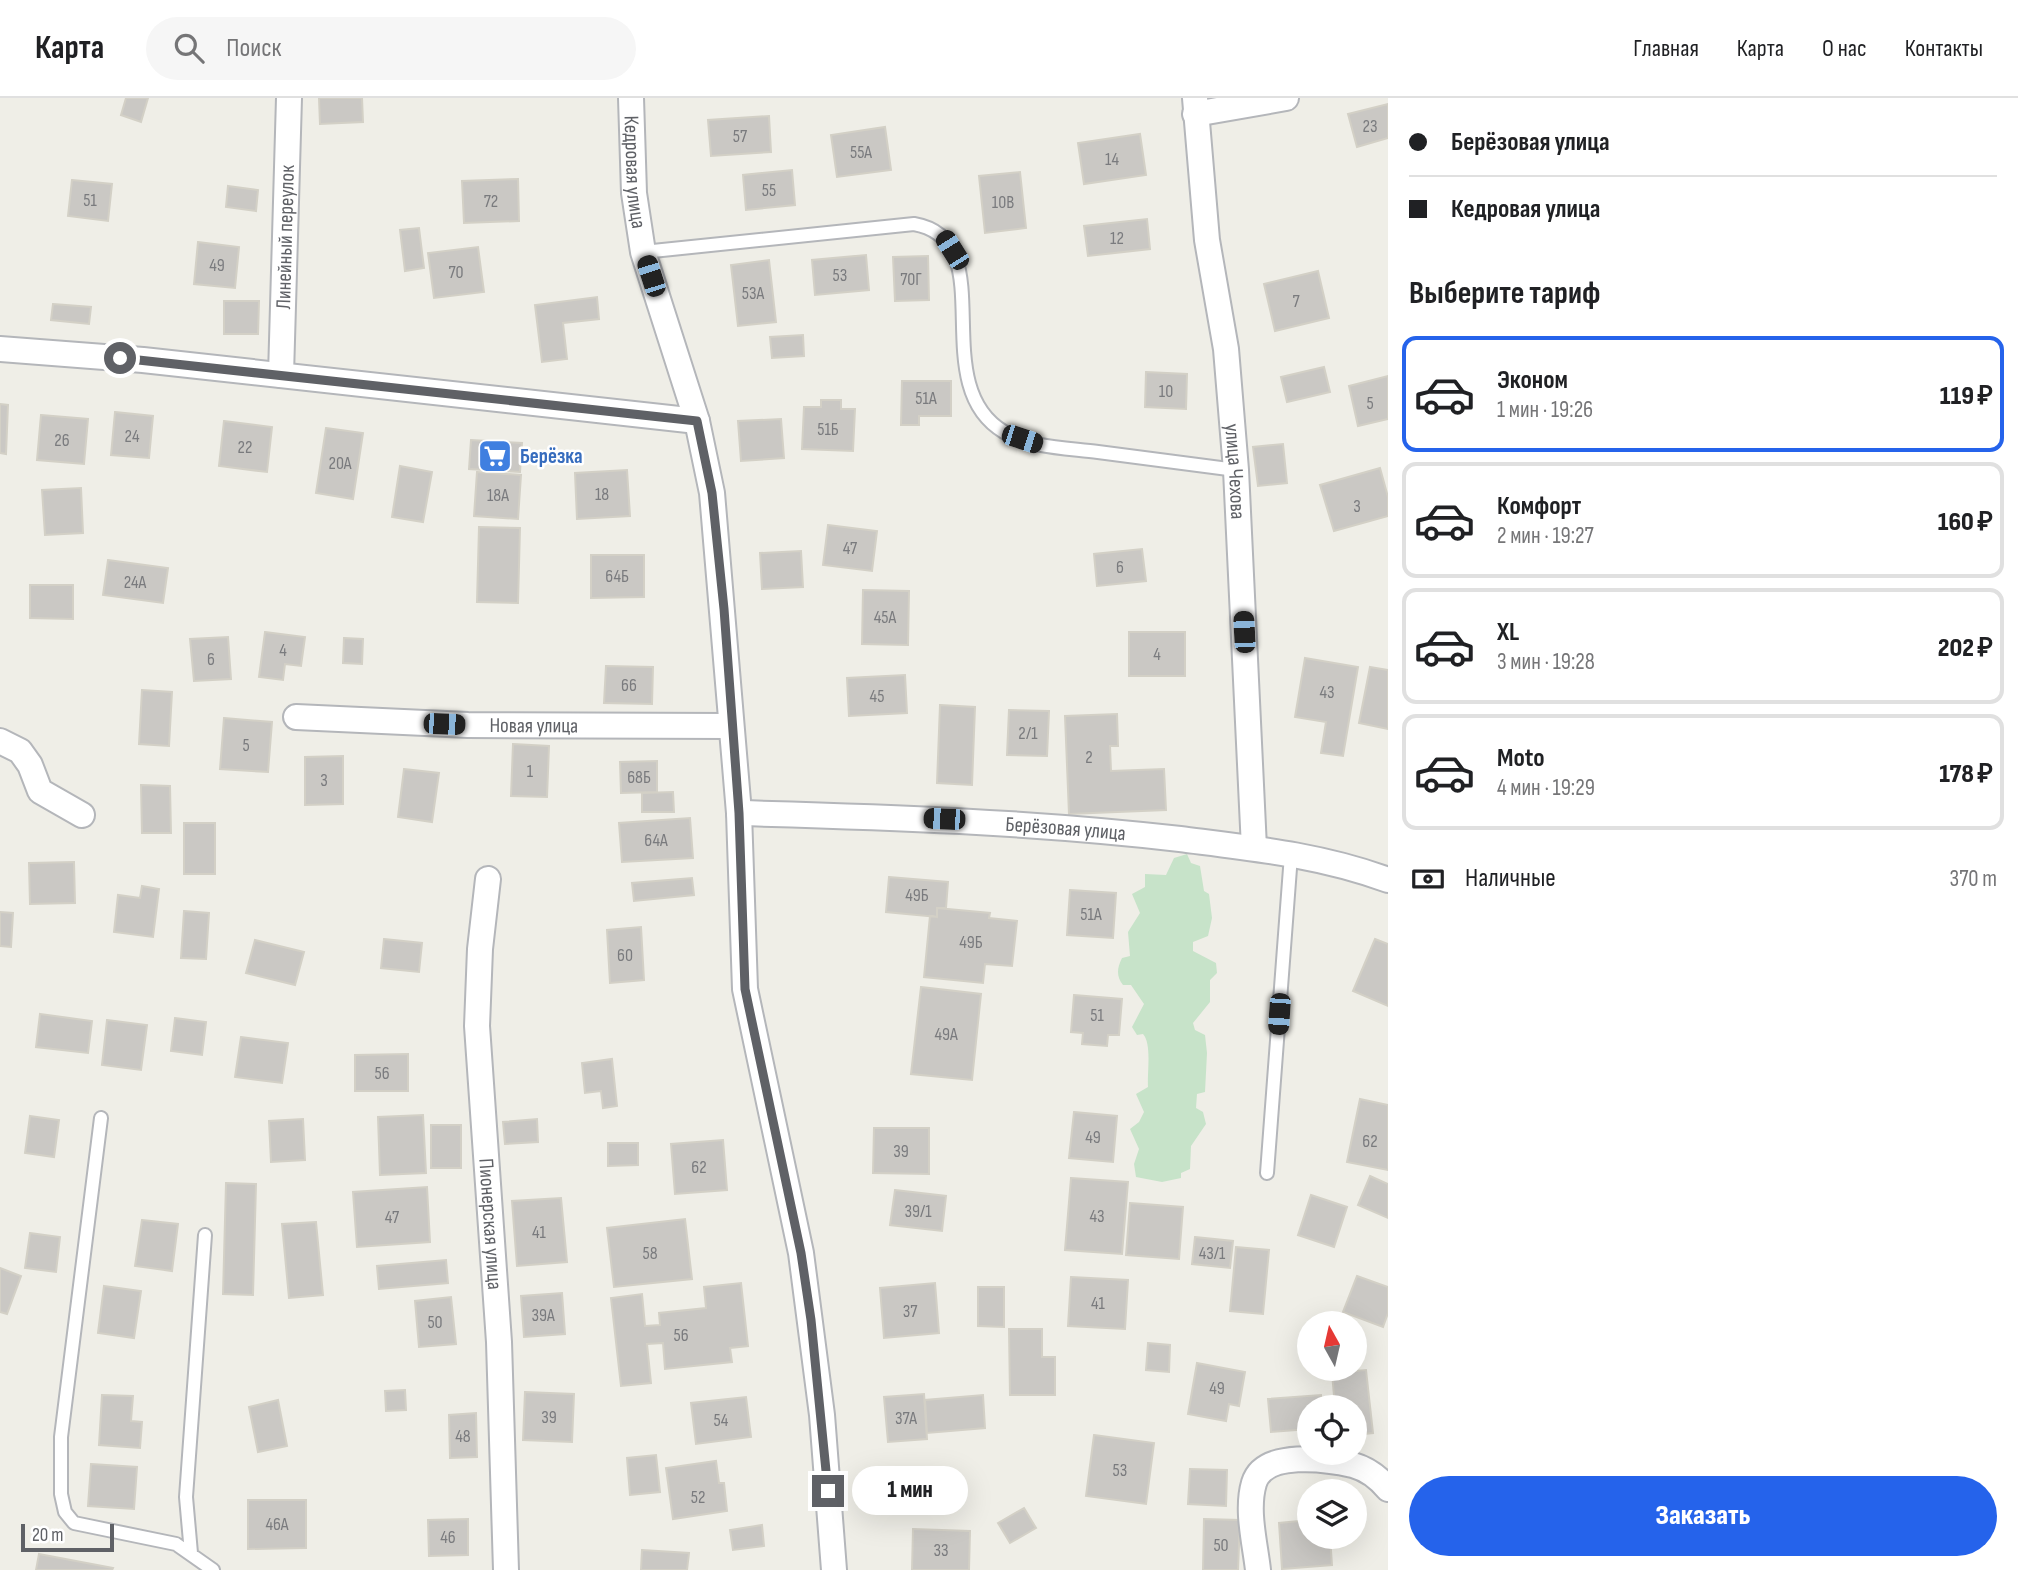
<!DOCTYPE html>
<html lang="ru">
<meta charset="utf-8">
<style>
body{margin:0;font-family:"Sofia Sans Condensed",sans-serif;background:#f6f6f6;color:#202124;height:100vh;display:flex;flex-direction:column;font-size:26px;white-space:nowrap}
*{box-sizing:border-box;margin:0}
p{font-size:23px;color:#757577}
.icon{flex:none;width:38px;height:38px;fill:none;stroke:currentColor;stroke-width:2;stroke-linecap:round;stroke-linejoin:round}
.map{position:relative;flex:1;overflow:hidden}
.panel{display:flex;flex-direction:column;background:#fff;width:630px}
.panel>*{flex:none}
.guide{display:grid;align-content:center;height:154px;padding:0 21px;background:#fff}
.needle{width:46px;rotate:352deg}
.controls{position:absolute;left:1297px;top:1213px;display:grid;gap:14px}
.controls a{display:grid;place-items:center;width:70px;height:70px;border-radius:50%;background:#fff;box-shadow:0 7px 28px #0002;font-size:35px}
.scale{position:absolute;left:21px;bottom:18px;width:93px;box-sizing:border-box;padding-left:7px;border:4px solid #5f6166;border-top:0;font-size:19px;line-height:24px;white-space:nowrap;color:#5f6166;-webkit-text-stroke:5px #fff;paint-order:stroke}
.end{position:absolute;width:32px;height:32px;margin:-16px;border:9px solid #5f6166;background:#fff;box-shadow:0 0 0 4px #fff}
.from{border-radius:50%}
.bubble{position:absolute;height:49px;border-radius:24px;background:#fff;box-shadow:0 7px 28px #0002;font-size:23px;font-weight:800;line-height:49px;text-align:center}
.car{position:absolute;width:21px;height:42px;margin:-21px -10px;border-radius:9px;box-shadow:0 0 5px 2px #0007;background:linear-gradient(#222 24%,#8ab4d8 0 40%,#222 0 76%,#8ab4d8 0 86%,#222 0)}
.guide b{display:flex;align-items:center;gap:24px;height:66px;font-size:26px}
.guide b+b{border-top:2px solid #e0e0e0}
.guide i{width:18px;height:18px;background:#202124}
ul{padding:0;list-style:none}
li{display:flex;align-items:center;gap:21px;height:116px;margin:0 14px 10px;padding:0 7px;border:4px solid #e0e0e0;border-radius:14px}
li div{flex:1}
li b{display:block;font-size:26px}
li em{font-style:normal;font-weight:800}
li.active{border-color:#2563eb}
li>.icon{width:63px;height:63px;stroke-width:1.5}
h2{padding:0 21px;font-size:32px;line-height:84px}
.pay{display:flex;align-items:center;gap:18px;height:77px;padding:0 21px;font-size:26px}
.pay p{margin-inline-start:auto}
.action{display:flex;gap:14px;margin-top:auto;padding:14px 21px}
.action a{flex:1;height:80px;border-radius:42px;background:#2563eb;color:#fff;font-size:28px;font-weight:800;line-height:80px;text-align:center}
header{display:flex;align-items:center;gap:42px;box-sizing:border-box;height:98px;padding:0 35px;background:#fff;border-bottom:2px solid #e0e0e0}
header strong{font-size:33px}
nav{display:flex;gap:38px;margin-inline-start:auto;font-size:24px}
.search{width:490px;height:63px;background:#f6f6f6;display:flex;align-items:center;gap:18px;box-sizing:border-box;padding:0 24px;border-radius:38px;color:#757577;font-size:26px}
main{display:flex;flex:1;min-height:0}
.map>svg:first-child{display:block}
.green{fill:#c7e3c9}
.building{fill:#cac8c4;stroke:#d3d0c6;stroke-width:2}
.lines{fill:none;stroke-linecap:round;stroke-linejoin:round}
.service-casing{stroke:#b4b6ba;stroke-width:16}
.minor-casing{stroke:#b4b6ba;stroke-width:28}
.service{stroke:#fff;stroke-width:12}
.minor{stroke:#fff;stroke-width:24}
.route{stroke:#5f6166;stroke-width:9}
.labels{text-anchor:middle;stroke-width:5;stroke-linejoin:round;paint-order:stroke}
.number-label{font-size:18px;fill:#7a7b7e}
.street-label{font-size:21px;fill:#5f6166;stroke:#fff}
.shop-label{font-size:21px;font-weight:bold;fill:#366cbe;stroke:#fff;text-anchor:start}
</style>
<header>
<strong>Карта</strong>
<div class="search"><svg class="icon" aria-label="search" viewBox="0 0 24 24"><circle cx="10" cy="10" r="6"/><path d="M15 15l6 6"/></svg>Поиск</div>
<nav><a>Главная</a><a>Карта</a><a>О нас</a><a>Контакты</a></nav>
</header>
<main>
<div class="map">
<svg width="1388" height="1472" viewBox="0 0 1388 1472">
<rect width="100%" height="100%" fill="#efeee7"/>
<!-- green -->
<path class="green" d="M1187,756l4,9 9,3 4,25 5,3 3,24 -4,18 -15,6v9l23,12 1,10 -7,7v22l-17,21 2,7 10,5 2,18 -2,39 -8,2 -1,14 7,4 3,12 -15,22 -1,23 -9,4v5l-19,4 -26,-5 -2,-13 5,-15 -9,-20 9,-7 5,-10 -8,-18 12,-7c-1,-15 4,-43 -5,-53l-6,1 -5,-8 12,-23 -13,-19h-8c-7,-9 -6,-17 -1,-27l8,-2 -2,-24 12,-19 -8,-19 13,-7v-13l21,1 8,-17z"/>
<!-- building -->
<path class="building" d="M126,0h22l-7,24 -20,-7z
M319,0h43l1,24 -43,2z
M1388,6v34l-31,9 -9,-33z
M769,18l2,36 -60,4 -3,-36z
M885,29l6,43 -54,7 -6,-42z
M1140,36l6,41 -62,9 -6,-41z
M792,72l3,35 -49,5 -3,-35z
M1020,74l6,56 -41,5 -6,-57z
M518,81l1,42 -55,2 -2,-42z
M72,82l40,4 -4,37 -40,-5z
M228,88l30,4 -2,21 -30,-4z
M1147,121l3,30 -62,7 -4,-30z
M419,130l5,40 -19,3 -5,-41z
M198,144l41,5 -4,41 -41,-4z
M478,149l6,45 -50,6 -6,-45z
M866,157l3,35 -54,5 -3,-35z
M928,158l1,44 -34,1 -2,-44z
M769,162l7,62 -38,4 -7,-61z
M1318,173l11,47 -54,13 -11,-47z
M597,199l2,22 -36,4 4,36 -25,3 -7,-57z
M224,203h35l-1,33h-34z
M53,206l38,3 -2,17 -38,-4z
M803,237l1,21 -32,2 -2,-21z
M1324,269l6,25 -43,10 -6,-25z
M1146,274l41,2 -1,35 -41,-2z
M1388,278v43l-30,7 -9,-40z
M902,283h49v35h-32v9h-18z
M821,302h20v9h14l-2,42 -51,-2 2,-42h17z
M0,306l8,1 -2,49 -6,-1z
M115,314l38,4 -4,42 -38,-3z
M41,317l47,4 -4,45 -47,-4z
M781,321l3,39 -43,3 -3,-40z
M224,323l48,6 -5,45 -48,-6z
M326,330l37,5 -10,66 -37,-6z
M471,342l51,3 -2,29 -51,-3z
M1283,346l4,39 -29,3 -5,-39z
M400,368l32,6 -9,50 -31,-5z
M1380,370l8,29v19l-54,15 -14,-46z
M627,372l3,46 -53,3 -2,-46z
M477,374l44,3 -3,44 -44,-3z
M81,390l2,45 -38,2 -3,-45z
M828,427l49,6 -5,40 -49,-6z
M479,429l41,1 -2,75 -41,-1z
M1142,451l4,32 -49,5 -3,-32z
M801,453l2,36 -41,2 -2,-36z
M591,457h53v42l-53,1z
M108,462l60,8 -5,35 -60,-8z
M30,487h43v34l-43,-1z
M863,492l46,1 -1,54 -46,-1z
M265,534l40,5 -4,29 -16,-2 -2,16 -24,-3z
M1129,534h56v44h-56z
M228,539l3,42 -37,2 -4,-42z
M344,540l19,1 -1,25 -19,-1z
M1305,560l53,9 -15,89 -22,-3 5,-31 -31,-5z
M606,568l47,1 -1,37 -48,-1z
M1370,569l18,3v59l-29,-6z
M905,577l2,38 -58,3 -2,-38z
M142,592l30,2 -3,54 -30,-2z
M940,607l35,2 -3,78 -35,-2z
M1009,612l40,1 -2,45 -40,-1z
M1117,616l1,32h-8l1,25 53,-2 2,41 -97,4 -4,-98z
M224,620l48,4 -4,50 -48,-3z
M513,646l36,2 -2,51 -36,-1z
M343,658v48l-38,1v-48z
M657,663v31l-36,1 -1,-31z
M404,671l35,4 -7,49 -34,-5z
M141,687l29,1 1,47h-29z
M673,694l1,20h-32v-19z
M690,720l3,40 -71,4 -3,-39z
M184,725h31v51h-31z
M74,764l1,41 -45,1 -1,-41z
M889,779l59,5 -2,26h-9v9l-51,-5z
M692,780l2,17 -60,6 -2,-18z
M142,788l17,3 -6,48 -39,-5 4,-37 22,3z
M1070,792l46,3 -3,45 -46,-3z
M937,810l53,5 -1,5 28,3 -5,45 -27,-2 -2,19 -59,-6 6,-61 7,1z
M184,813l25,2 -3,46 -25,-1z
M0,814l13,1 -2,34 -11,-1z
M641,829l3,53 -34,3 -3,-53z
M384,841l38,4 -3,29 -38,-4z
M1375,841l13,5v62l-35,-15z
M255,842l49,12 -9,33 -49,-12z
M921,889l60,7 -9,86 -61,-6z
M1074,897l48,4 -3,36h-11l-1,11 -25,-2 1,-11 -12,-1z
M40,916l52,7 -4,32 -52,-6z
M175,920l31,4 -4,33 -31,-4z
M107,922l40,5 -6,45 -39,-5z
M241,939l47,6 -6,40 -47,-6z
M408,956v37h-53v-36z
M612,961l5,47 -14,2 -2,-17 -16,2 -3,-30z
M1360,1001l28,6v65l-41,-8z
M1074,1014l43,4 -4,46 -44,-4z
M423,1017l3,58 -46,2 -2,-58z
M30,1018l29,4 -5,37 -29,-4z
M303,1021l2,41 -34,2 -2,-41z
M537,1021l1,23 -33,2 -2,-22z
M431,1027h30v43h-30z
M874,1030h55v46l-56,-1z
M723,1042l4,50 -52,4 -4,-50z
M608,1045h30v22l-30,1z
M1370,1078l18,8v34l-30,-13z
M1071,1080l57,4 -6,72 -57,-4z
M226,1085l30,1 -3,111 -30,-1z
M427,1089l3,55 -73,5 -4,-55z
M895,1092l51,6 -4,35 -52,-6z
M1311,1097l36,12 -13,40 -36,-12z
M561,1100l6,64 -50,4 -5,-65z
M1130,1105l53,4 -4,52 -53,-4z
M685,1121l7,60 -78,8 -7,-59z
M142,1122l36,4 -6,47 -37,-5z
M316,1124l7,73 -34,3 -7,-74z
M30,1135l30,4 -4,35 -31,-4z
M1195,1139l38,4 -3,27 -38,-4z
M1236,1149l33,3 -6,64 -33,-3z
M446,1162l2,23 -69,6 -2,-23z
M0,1170l21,8 -14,38 -7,-2z
M1357,1178l31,11v26l-5,14 -40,-15z
M1071,1179l57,3 -3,49 -57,-3z
M741,1185l7,63 -18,2 2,14 -67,7 -2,-26 -16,1 4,39 -30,3 -10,-88 31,-4 3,32 15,-1 -1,-12 47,-5 -2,-21z
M935,1185l4,50 -55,5 -4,-50z
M104,1188l37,5 -7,47 -36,-5z
M978,1189h26v40l-26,-1z
M562,1195l3,41 -41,3 -3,-41z
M451,1199l5,47 -37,3 -4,-46z
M1009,1231h33v28h13v38h-45z
M1148,1245l22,2 -1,27 -23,-2z
M1197,1265l48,9 -6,34 -10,-2 -3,17 -38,-7z
M1366,1272l7,63 -19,2v-28h-19l-3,-34z
M405,1292l1,20 -20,1 -1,-20z
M525,1294l49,2 -2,48 -49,-2z
M924,1296l3,45 -39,3 -4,-45z
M102,1297l31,1 -2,25 11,1 -2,26 -41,-3z
M983,1297l2,33 -58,5 -2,-33z
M1321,1297l1,12h-13v22l-38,3 -3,-33z
M746,1299l5,40 -55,7 -5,-41z
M278,1302l9,46 -29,6 -9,-45z
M476,1315l1,44 -27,1 -1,-43z
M1094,1337l60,8 -8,61 -60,-8z
M656,1357l4,37 -30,3 -3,-37z
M716,1363l3,22h5l3,28 -54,8 -7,-51z
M91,1366l46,3 -3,42 -46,-3z
M1190,1371l37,1 -1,36 -38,-2z
M248,1402h58v48l-58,1z
M1024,1410l12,20 -26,15 -12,-20z
M468,1421v36l-39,1 -1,-36z
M1204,1421l36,1 -2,50h-35z
M1309,1422v16h21l2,29 -50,4 -3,-46z
M762,1427l2,21 -31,4 -3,-20z
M913,1431l57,2 -1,39h-57z
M642,1452l47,3 -2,17h-46z
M39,1456l74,14 -1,2h-76z"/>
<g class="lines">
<!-- service casing -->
<g class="service-casing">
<path id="service" d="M643,154l271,-28c91,16 9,160 90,208 26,16 64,16 94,20 46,6 92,12 138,18
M101,1020l-40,319v57l4,18 9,11 102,21 37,26
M1267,1075l24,-318
M191,1455l-5,-56 19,-262"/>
</g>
<!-- minor casing -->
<g class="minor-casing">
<g id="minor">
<path id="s1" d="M631,0l3,95 9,59 54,169 15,72 27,320 6,176 56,264 21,162 12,155"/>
<path id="s2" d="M1195,0l12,142 19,109 10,121 18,378"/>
<path d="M1195,16l91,-16"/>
<path d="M0,251l143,11 554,61"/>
<path id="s3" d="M281,277l8,-277"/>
<path id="s4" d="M296,619l172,8 263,1"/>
<path d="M0,643l20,10 10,14 10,26 42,24"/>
<path id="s5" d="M739,715c148,4 294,9 441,26 70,9 141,16 208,41"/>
<path id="s6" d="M488,781l-8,70 -3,77 22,316 7,228"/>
<path d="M1258,1472c-3,-27 -12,-60 -4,-87 10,-33 73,-24 99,-18 14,4 26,13 35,24"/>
</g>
</g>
<!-- service -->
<use href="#service" class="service"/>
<!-- minor -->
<use href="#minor" class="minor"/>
</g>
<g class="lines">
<!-- route -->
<path class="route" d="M120,260l577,63 15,72 12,116 15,204 6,176 56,264 10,67 17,171"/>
</g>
<!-- icons -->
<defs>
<g id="supermarket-square" transform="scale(1.75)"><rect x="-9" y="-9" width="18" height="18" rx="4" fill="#3f7fe0" stroke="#fff"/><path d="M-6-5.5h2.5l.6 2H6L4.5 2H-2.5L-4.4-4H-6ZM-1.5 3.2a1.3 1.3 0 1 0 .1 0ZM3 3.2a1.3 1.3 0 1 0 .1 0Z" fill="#fff"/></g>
</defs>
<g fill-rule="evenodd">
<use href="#supermarket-square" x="495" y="358"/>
</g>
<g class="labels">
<!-- number labels -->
<g class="number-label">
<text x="1370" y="34">23</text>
<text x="740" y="44">57</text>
<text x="861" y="60">55А</text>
<text x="1112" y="67">14</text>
<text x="769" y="98">55</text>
<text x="90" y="108">51</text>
<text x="491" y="109">72</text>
<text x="1003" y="110">10В</text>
<text x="1117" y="146">12</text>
<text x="217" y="173">49</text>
<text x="456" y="180">70</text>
<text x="840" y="183">53</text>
<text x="911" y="187">70Г</text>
<text x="753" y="201">53А</text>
<text x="1296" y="209">7</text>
<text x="1166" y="299">10</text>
<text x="926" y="306">51А</text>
<text x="1370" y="311">5</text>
<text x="828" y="337">51Б</text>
<text x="132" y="344">24</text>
<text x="62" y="348">26</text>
<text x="245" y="355">22</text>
<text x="340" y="371">20А</text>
<text x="602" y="402">18</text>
<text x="498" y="403">18А</text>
<text x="1357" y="414">3</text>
<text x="850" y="456">47</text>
<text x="1120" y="475">6</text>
<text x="617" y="484">64Б</text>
<text x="135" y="490">24А</text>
<text x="885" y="525">45А</text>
<text x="283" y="558">4</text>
<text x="1157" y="562">4</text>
<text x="211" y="567">6</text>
<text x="629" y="593">66</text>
<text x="1327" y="600">43</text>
<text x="877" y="604">45</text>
<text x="1028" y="641">2/1</text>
<text x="246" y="653">5</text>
<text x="1089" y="665">2</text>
<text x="530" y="679">1</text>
<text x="639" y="685">68Б</text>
<text x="324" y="688">3</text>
<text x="656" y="748">64А</text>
<text x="917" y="803">49Б</text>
<text x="1091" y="822">51А</text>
<text x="971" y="850">49Б</text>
<text x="625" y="863">60</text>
<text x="1097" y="923">51</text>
<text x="946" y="942">49А</text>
<text x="382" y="981">56</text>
<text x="1093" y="1045">49</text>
<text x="1370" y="1049">62</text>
<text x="901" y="1059">39</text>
<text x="699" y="1075">62</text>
<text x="918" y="1119">39/1</text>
<text x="1097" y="1124">43</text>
<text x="392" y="1125">47</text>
<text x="539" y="1140">41</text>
<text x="650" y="1161">58</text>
<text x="1212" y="1161">43/1</text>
<text x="1098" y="1211">41</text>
<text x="910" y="1219">37</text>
<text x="543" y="1223">39А</text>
<text x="435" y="1230">50</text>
<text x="681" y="1243">56</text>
<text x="1217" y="1296">49</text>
<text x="549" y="1325">39</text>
<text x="906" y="1326">37А</text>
<text x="721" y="1328">54</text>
<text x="463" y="1344">48</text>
<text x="1120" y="1378">53</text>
<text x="698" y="1405">52</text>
<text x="277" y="1432">46А</text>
<text x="448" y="1445">46</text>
<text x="1221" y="1453">50</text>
<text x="941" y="1458">33</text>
</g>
<!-- street labels -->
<g class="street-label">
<text dy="7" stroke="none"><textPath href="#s1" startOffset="74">Кедровая улица</textPath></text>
<text dy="7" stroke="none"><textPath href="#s3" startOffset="138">Линейный переулок</textPath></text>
<text dy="7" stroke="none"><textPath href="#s2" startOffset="376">улица Чехова</textPath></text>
<text dy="7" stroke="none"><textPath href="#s4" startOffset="238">Новая улица</textPath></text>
<text dy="7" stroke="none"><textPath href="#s5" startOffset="327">Берёзовая улица</textPath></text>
<text dy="7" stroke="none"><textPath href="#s6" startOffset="346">Пионерская улица</textPath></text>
</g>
<!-- shop labels -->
<g class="shop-label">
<text x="520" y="365">Берёзка</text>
</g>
</g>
</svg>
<div class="controls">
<a><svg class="needle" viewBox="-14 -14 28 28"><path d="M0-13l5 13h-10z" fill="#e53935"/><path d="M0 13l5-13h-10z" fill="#757577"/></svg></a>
<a><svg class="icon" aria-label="locate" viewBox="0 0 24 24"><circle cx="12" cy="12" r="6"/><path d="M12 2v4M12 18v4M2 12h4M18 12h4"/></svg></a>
<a><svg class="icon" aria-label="layers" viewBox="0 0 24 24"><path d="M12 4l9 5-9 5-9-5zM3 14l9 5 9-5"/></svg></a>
</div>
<div class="scale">20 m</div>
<i class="end from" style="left:120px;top:260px"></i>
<i class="end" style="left:828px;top:1393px"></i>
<div class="bubble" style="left:852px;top:1368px;width:116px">1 мин</div>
<i class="car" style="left:952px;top:152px;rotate:328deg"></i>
<i class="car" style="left:651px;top:178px;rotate:342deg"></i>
<i class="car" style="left:1022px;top:341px;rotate:108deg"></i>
<i class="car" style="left:1244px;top:534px;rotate:357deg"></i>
<i class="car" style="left:444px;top:626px;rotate:92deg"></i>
<i class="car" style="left:944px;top:721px;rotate:272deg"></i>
<i class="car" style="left:1279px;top:916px;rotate:184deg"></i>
</div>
<section class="panel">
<div class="guide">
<b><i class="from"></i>Берёзовая улица</b>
<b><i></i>Кедровая улица</b>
</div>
<h2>Выберите тариф</h2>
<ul>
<li class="active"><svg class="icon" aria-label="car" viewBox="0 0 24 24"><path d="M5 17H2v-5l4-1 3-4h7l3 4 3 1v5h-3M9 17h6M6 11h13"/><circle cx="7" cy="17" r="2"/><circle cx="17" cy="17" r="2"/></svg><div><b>Эконом</b><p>1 мин · 19:26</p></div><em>119 ₽</em></li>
<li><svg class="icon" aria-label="car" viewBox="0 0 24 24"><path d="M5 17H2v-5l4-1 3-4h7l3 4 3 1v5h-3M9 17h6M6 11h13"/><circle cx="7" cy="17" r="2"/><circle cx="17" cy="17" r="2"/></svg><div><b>Комфорт</b><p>2 мин · 19:27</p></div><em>160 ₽</em></li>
<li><svg class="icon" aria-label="car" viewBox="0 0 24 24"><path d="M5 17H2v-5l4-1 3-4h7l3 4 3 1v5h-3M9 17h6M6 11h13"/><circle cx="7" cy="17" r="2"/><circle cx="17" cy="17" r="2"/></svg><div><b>XL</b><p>3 мин · 19:28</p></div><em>202 ₽</em></li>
<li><svg class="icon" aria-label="car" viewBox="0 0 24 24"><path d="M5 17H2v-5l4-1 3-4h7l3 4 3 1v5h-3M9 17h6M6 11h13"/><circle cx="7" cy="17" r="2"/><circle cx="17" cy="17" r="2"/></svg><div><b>Moto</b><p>4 мин · 19:29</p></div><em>178 ₽</em></li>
</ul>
<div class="pay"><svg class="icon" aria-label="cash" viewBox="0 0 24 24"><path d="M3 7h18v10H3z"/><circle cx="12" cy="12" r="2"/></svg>Наличные<p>370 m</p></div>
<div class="action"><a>Заказать</a></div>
</section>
</main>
